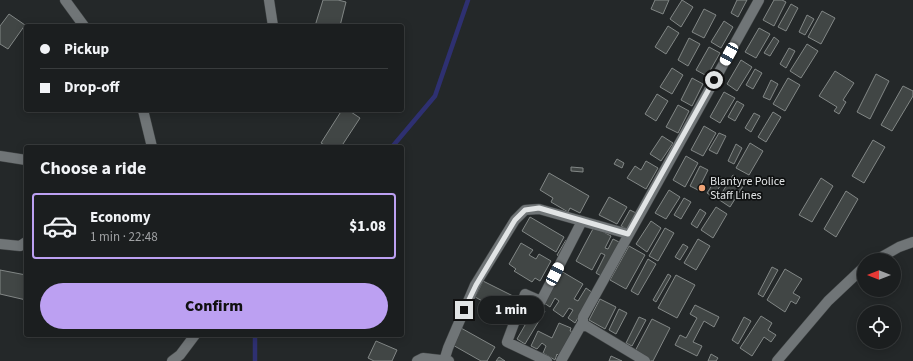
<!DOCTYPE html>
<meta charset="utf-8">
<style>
body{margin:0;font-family:"Source Sans 3",sans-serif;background:#242728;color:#f1f3f6;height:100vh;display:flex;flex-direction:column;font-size:15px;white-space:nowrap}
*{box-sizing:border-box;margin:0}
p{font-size:13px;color:#a0a2a4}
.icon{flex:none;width:22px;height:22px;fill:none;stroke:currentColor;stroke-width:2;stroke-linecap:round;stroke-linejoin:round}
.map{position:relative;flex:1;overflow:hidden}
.sheet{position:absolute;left:24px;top:145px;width:380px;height:192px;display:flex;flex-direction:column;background:#1b1e1f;border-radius:4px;box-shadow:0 2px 10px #0003,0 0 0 1px #393c3d}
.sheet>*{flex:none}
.banner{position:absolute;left:24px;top:24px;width:380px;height:88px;border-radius:4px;box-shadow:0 2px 10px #0003,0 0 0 1px #393c3d;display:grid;align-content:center;height:88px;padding:0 16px;background:#1b1e1f}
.needle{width:26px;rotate:270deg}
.tools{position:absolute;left:857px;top:253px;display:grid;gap:8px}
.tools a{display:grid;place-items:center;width:44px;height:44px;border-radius:50%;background:#1b1e1f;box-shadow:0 2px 10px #0003,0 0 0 1px #393c3d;font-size:20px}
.end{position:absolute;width:18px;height:18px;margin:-9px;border:5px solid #e1e4e5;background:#111;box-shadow:0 0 0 2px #111}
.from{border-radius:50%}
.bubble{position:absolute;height:28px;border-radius:14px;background:#1b1e1f;box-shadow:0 2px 10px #0003,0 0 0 1px #393c3d;font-size:13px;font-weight:800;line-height:28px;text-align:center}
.car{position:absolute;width:12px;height:24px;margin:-12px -6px;border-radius:5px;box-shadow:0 0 3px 1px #0007;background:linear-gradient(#fff 24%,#345 0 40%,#fff 0 76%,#345 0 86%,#fff 0)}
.banner b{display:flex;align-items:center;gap:14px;height:38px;font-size:15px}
.banner b+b{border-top:1px solid #393c3d}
.banner i{width:10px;height:10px;background:#f1f3f6}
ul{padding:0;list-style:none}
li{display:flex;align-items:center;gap:12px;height:66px;margin:0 8px 6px;padding:0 8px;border:2px solid transparent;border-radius:4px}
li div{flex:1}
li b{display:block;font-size:15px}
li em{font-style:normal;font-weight:800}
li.active{border-color:#bca0f2}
li>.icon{width:36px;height:36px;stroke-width:1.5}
h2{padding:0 16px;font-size:18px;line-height:48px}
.action{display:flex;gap:8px;margin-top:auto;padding:8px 16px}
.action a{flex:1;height:46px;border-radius:24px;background:#bca0f2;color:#111;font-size:16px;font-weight:800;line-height:46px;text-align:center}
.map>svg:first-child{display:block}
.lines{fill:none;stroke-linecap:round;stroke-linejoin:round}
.stream{stroke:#2e3071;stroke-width:4.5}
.building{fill:#414645;stroke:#828786}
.minor-casing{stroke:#404445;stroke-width:11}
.minor{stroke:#707577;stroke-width:10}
.route{stroke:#e1e4e5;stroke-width:5}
.poi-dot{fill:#efa376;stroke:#0f1111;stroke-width:1.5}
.labels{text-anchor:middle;stroke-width:3.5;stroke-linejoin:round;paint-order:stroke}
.poi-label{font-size:12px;fill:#e1e4e5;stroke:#0f1111;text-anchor:start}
</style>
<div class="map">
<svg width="913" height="361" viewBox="0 0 913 361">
<rect width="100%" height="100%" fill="#242829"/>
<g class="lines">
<!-- stream -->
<path class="stream" d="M392,147l43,-51 33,-96
M255,335v26"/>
</g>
<!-- building -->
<path class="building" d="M323,0h15l8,2 -6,24h-25z
M655,0h14l-6,14 -12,-5z
M682,0l11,7 -12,20 -11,-8z
M737,0h10l-9,17 -7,-4z
M774,0h8l4,2 -12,24 -11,-6z
M791,4l7,4 -12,23 -8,-4z
M704,9l12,6 -12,23 -12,-6z
M822,11l13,7 -14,26 -13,-7z
M9,14l16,11 -17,24 -8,-5v-18z
M807,15l7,4 -9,16 -6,-3z
M724,21l9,6 -12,21 -10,-6z
M668,26l11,7 -13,21 -11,-7z
M759,28l11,6 -14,24 -11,-6z
M774,37l5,4 -9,15 -6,-3z
M689,38l11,6 -12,22 -10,-6z
M807,44l11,7 -17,27 -11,-7z
M709,47l11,6 -13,23 -11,-6z
M789,48l6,3 -9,17 -6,-4z
M741,60l11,7 -15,24 -10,-7z
M672,68l11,7 -11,19 -12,-7z
M755,69l7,4 -9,16 -7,-4z
M835,71l19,12 -11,17 3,2 -7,12 -5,-3 3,-4 -18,-11z
M876,74l13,7 -19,38 -13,-7z
M692,78l11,6 -11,22 -11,-6z
M788,78l12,7 -15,26 -12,-7z
M771,80l7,4 -8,16 -7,-3z
M903,86l10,5v5l-21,35 -11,-6z
M724,92l11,6 -15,25 -10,-6z
M657,94l11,7 -12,20 -11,-7z
M737,101l7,4 -9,16 -7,-4z
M678,105l11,6 -11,22 -12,-6z
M342,110h6l12,8 -19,29h-13l-7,-4z
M773,112l8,5 -15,25 -8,-5z
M754,113l6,3 -9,16 -6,-4z
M704,126l12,7 -13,23 -12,-6z
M719,133l7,3 -9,18 -8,-4z
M662,136l11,7 -12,18 -11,-7z
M873,140l12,7 -21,36 -12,-7z
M750,143l13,8 -14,24 -13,-7z
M736,144l6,4 -8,16 -6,-3z
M686,156l12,7 -13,24 -12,-7z
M617,159l7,4 -2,5 -8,-4z
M646,161l12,7 -12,21 -19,-11 8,-12 6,4z
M700,166l8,4 -10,20 -8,-4z
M571,167l12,1v4l-12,-1z
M549,173l40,23 -9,17 -10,-5 -2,4 -17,-10 2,-4 -13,-8z
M733,175l12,8 -15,24 -12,-8z
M718,176l6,4 -11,17 -6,-4z
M821,178l12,8 -21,36 -13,-7z
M669,190l11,7 -14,22 -11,-6z
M846,191l12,8 -22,38 -12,-8z
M609,197l18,10 -10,17 -18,-9z
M684,198l7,4 -10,17 -7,-4z
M716,207l11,7 -14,24 -12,-8z
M700,209l6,4 -9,15 -6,-4z
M630,210l6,3 -9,16 -6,-3z
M530,217l34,20 -8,15 -34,-21z
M651,221l10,7 -14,24 -11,-8z
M594,227l17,9 -6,12 3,1 5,-10 8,4 -18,34 -7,-4 9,-18 -4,-2 -9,17 -16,-9z
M665,228l9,5 -16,28 -9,-5z
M698,239l12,7 -14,24 -12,-7z
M566,240l4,3 -9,14 -4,-2z
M521,243l12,7 -4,5 7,4 3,-5 12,7 -11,20 -5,-3 -3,4 -18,-11 2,-2 -7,-5z
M683,244l5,3 -8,13 -5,-3z
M629,246l16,9 -19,34 -16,-9z
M648,259l8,5 -18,31 -7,-4z
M772,267l6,3 -15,27 -5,-3z
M785,269l17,10 -9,14 7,4 -4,7 -5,-3 -6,11 -18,-12z
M0,270l26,5v25l-26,-6z
M561,271l22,13 -9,15 4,2 8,-13 7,5 -18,30 -7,-5 5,-8 -4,-2 -6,9 -10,-7 6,-9 -4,-3 -5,9 -9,-6z
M668,274l3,2 -15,26 -3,-2z
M676,275l19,10 -18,33 -19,-10z
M483,281l38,19 -9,17 -37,-20z
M600,299l16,8 -11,22 -16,-9z
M695,305l24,12 -5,10 -10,-6 -11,21 9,4 -5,10 -22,-11 5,-10 6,3 11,-20 -7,-4z
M536,306l9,5 -20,33 -8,-5z
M619,309l8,4 -11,21 -7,-4z
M761,316l11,7 -4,7 8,5 -5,7 -7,-5 -12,19 -12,-8z
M639,317l7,3 -14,26 -6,-3z
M744,317l7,4 -13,23 -6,-4z
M652,319l18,9 -17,33h-3l-16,-8z
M559,323l12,5 -1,3 4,1 -14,25 -3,-3 -2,6 -12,-7 3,-7 -4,-3 -5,6 -6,-3 7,-15 14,7z
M461,328l34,19 -8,14h-6l-30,-17z
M376,341l21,9 -5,11h-18l-6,-3z
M711,354l7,4 -2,3h-8z
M611,356l11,5h-13z
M499,357l6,4h-9z"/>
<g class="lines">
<!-- minor casing -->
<g class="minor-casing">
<path id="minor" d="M65,0l19,26
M269,0l4,26
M143,110l9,37
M0,156l26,4
M0,244l20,2 6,-4
M876,260l23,-13 14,-5
M583,322l2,3 60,36
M172,361l8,-6 15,-20
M417,361l6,-3 26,3
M444,361l4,-13 27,-63 40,-65 10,-10 14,-1 89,25
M547,361l-40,-19 18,-48 16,7 41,-80
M561,361l22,-39v-5l176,-317
M777,361l51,-60 36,-34"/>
</g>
<!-- minor -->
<use href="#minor" class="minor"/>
</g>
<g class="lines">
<!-- route -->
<path class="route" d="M464,310l12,-25 39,-65 10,-10 14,-2 89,26 86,-154"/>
</g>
<!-- markers -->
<circle class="poi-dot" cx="702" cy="188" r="4"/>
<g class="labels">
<!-- poi labels -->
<g class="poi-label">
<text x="710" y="185">Blantyre Police<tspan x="710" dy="14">Staff Lines</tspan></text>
</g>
</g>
</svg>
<div class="tools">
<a><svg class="needle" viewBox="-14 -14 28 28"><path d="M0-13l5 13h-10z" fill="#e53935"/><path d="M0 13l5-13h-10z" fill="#a0a2a4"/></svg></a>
<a><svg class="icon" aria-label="locate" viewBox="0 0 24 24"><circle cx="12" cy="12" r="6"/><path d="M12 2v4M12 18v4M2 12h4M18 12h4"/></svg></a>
</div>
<i class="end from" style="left:714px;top:80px"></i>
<i class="end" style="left:464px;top:310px"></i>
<div class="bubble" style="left:478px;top:296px;width:66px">1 min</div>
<i class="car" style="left:729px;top:54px;rotate:209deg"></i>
<i class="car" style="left:555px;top:274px;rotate:27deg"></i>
<div class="banner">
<b><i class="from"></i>Pickup</b>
<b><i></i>Drop-off</b>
</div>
<section class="sheet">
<h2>Choose a ride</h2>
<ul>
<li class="active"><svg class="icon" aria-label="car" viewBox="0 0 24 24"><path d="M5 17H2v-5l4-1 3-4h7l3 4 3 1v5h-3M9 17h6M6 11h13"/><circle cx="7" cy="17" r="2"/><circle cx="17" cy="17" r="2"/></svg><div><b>Economy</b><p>1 min · 22:48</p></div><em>$1.08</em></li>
</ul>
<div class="action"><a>Confirm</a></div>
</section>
</div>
